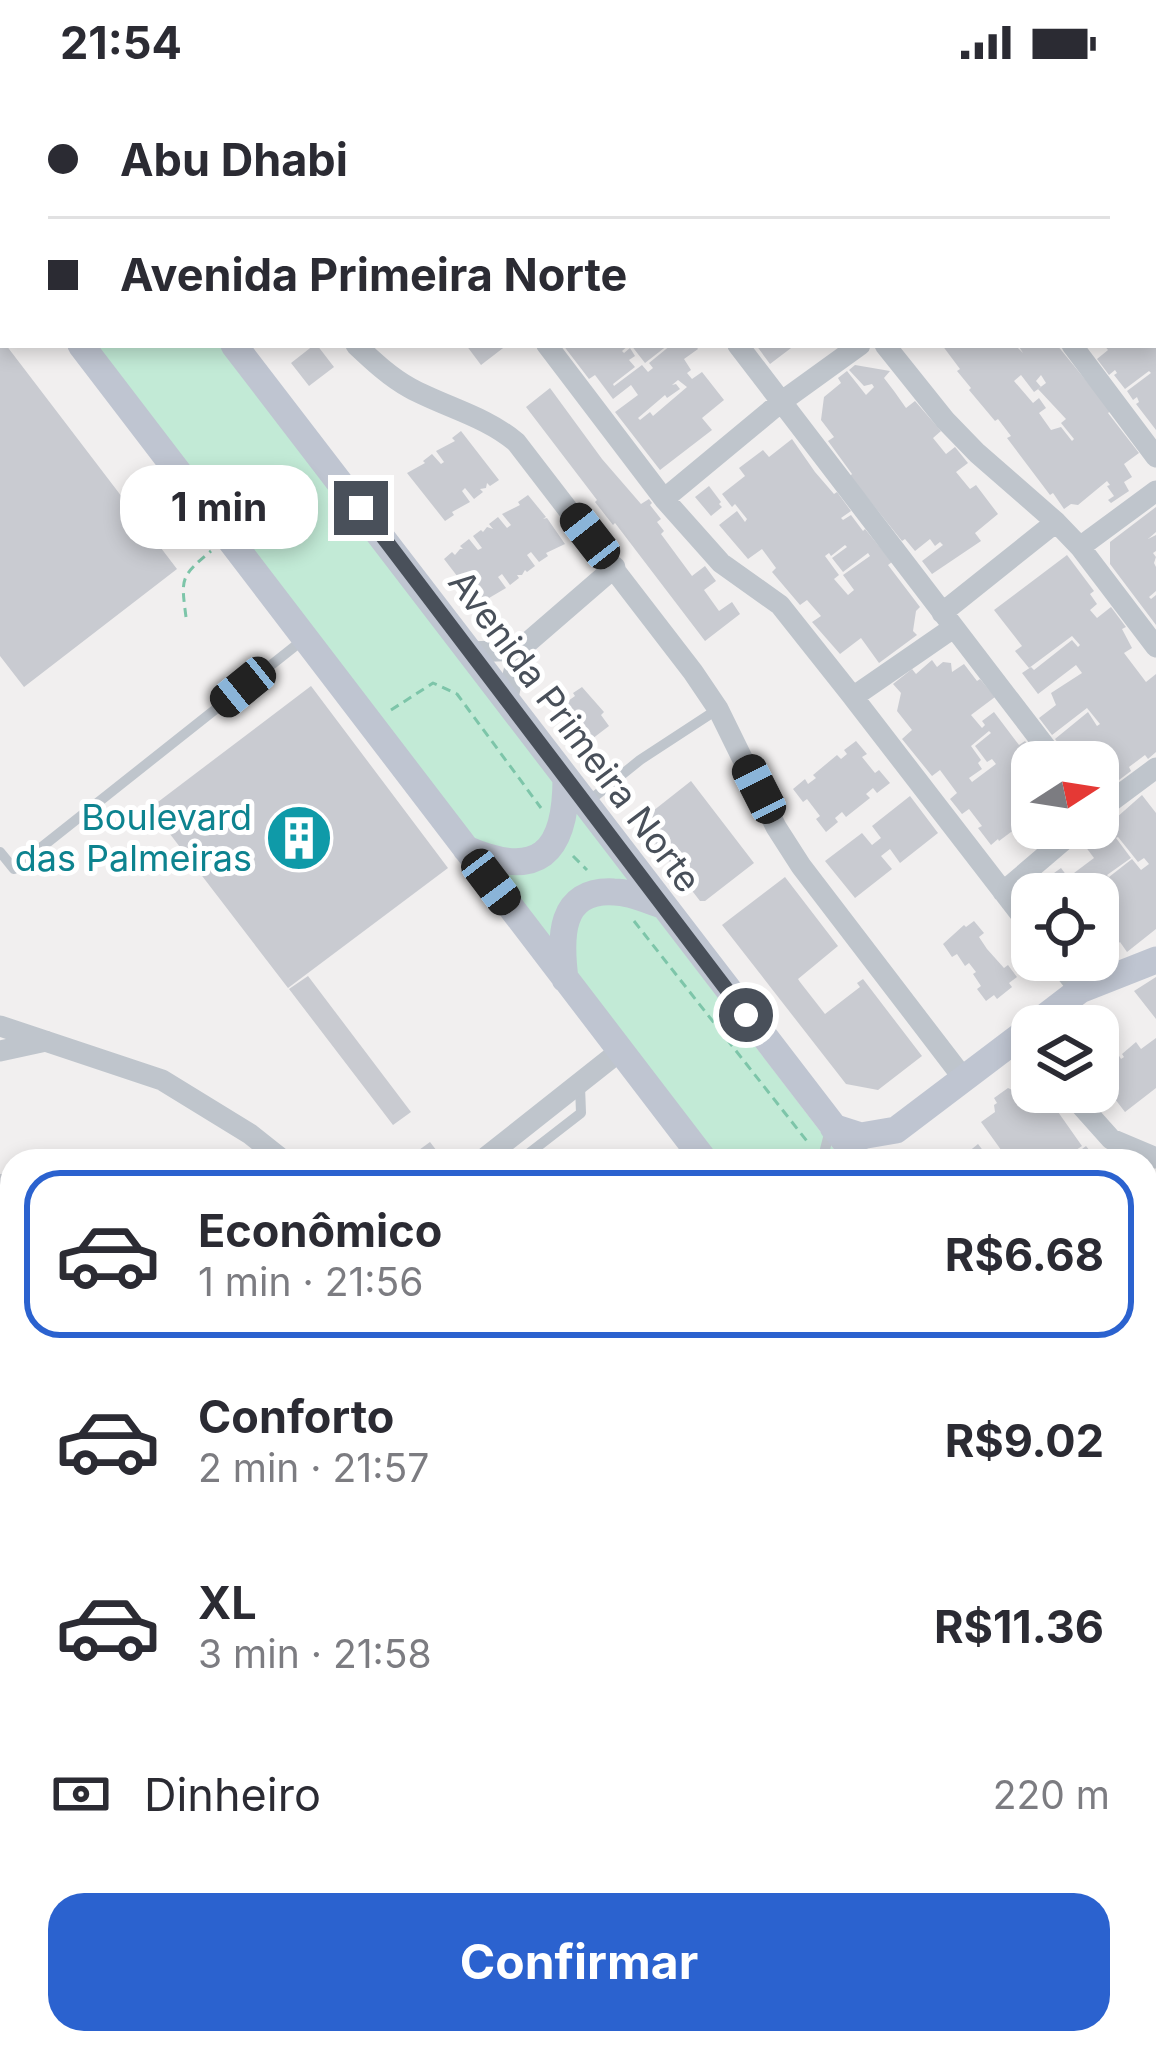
<!DOCTYPE html>
<html lang="pt">
<meta charset="utf-8">
<style>
body{margin:0;font-family:Inter,sans-serif;background:#f7f7f7;color:#2b2b33;height:100vh;display:flex;flex-direction:column;font-size:45px;white-space:nowrap}
*{box-sizing:border-box;margin:0}
p{font-size:39px;color:#7c7c81}
.icon{flex:none;width:66px;height:66px;fill:none;stroke:currentColor;stroke-width:2;stroke-linecap:round;stroke-linejoin:round}
.map{position:relative;flex:1;overflow:hidden}
.side{position:absolute;left:0px;top:1065px;width:1158px;height:906px;display:flex;flex-direction:column;background:#fff;border-radius:36px 36px 0 0;box-shadow:0 6px 18px #0003}
.side>*{flex:none}
.hud{position:absolute;left:0px;top:0px;width:1158px;height:264px;box-shadow:0 6px 18px #0003;display:grid;align-content:center;height:264px;padding:0 48px;background:#fff}
.needle{width:78px;rotate:78deg}
.buttons{position:absolute;left:1011px;top:657px;display:grid;gap:24px}
.buttons a{display:grid;place-items:center;width:108px;height:108px;border-radius:24px;background:#fff;box-shadow:0 6px 18px #0003;font-size:60px}
.end{position:absolute;width:54px;height:54px;margin:-27px;border:15px solid #49505a;background:#fff;box-shadow:0 0 0 6px #fff}
.from{border-radius:50%}
.bubble{position:absolute;height:84px;border-radius:36px;background:#fff;box-shadow:0 6px 18px #0003;font-size:39px;font-weight:700;line-height:84px;text-align:center}
.car{position:absolute;width:36px;height:72px;margin:-36px -18px;border-radius:15px;box-shadow:0 0 9px 3px #0007;background:linear-gradient(#222 24%,#8ab4d8 0 40%,#222 0 76%,#8ab4d8 0 86%,#222 0)}
.hud b{display:flex;align-items:center;gap:42px;height:114px;font-size:45px}
.hud b+b{border-top:3px solid #e1e1e2}
.hud i{width:30px;height:30px;background:#2b2b33}
ul{padding:21px 0 0;list-style:none}
li{display:flex;align-items:center;gap:36px;height:168px;margin:0 24px 18px;padding:0 24px;border:6px solid transparent;border-radius:36px}
li div{flex:1}
li b{display:block;font-size:45px}
li em{font-style:normal;font-weight:700}
li.selected{border-color:#2b62cf}
li>.icon{width:108px;height:108px;stroke-width:1.5}
.pay{display:flex;align-items:center;gap:30px;height:132px;padding:0 48px;font-size:45px}
.pay p{margin-inline-start:auto}
.button{display:flex;gap:24px;margin-top:auto;padding:24px 48px}
.button a{flex:1;height:138px;border-radius:36px;background:#2b62cf;color:#fff;font-size:48px;font-weight:700;line-height:138px;text-align:center}
.status{display:flex;justify-content:space-between;align-items:center;height:84px;padding:0 60px;background:#fff;direction:ltr}
.status svg{height:33px;fill:currentColor}
.map>svg:first-child{display:block}
.green{fill:#c2ead6}
.building{fill:#c9cbd1;fill-rule:evenodd}
.lines{fill:none;stroke-linecap:round;stroke-linejoin:round}
.path{stroke:#7dc5a9;stroke-width:3;stroke-dasharray:9 6;stroke-linecap:butt}
.lane{stroke:#bfc5cc;stroke-width:10}
.street{stroke:#bfc5cc;stroke-width:21}
.secondary{stroke:#bfc5d1;stroke-width:27}
.primary{stroke:#b1bccb;stroke-width:30}
.route{stroke:#49505a;stroke-width:15}
.labels{text-anchor:middle;stroke-width:10;stroke-linejoin:round;paint-order:stroke}
.street-label{font-size:36px;fill:#49505a;stroke:#fff}
.culture-label{font-size:36px;fill:#0d838f;stroke:#fff;text-anchor:end}
</style>
<div class="status"><b>21:54</b><svg viewBox="0 0 49 12"><path d="M0 12V9h3v3zM5 12V6h3v6zM10 12V3h3v9zM15 12V0h3v12zM26 1h20v11H26zM47 4h2v5h-2z"/></svg></div>
<div class="map">
<svg width="1156" height="1971" viewBox="0 0 1156 1971">
<rect width="100%" height="100%" fill="#f1efef"/>
<!-- green -->
<path class="green" d="M91,261h128l624,816h-128z
M1146,1462l10,13v152l-10,-11z"/>
<!-- building -->
<path class="building" d="M0,261h6l171,224 -153,118 -24,-31z
M314,261h3l17,22 -25,19 -18,-23z
M466,261h41l-26,20z
M563,261h66l-7,6 2,2 6,-5 5,8 -6,4 6,7 -22,17 1,2 28,-21 6,7 5,-4 -4,-5 22,-18h24l3,4 -14,10 7,11 -4,3 5,6 10,-7 22,28 -22,18 10,12 -52,40 -45,-58 23,-17 -7,-10 -18,14 -18,-24 -6,4zM678,296l9,7 -34,29 -3,-4 -10,8 -2,-2 27,-23 2,3 13,-9 -4,-5 -4,1z
M631,261h37l-23,18z
M756,261h39l-25,19z
M942,261h73l8,8 -5,-8h39l54,66 -3,2 31,40 -15,11 8,13 -8,5 5,9 -18,12 -3,-3 6,-4 -7,-10 3,-1 -3,-4 -29,24 -7,-1 -7,5 -11,-16 -3,2 -43,-57 4,-2 -13,-17 -3,2 -26,-31 2,-2 -14,-17 3,-2zM1021,291l13,17 7,-5 -5,-6 5,-6 5,8 -8,6 28,30 -5,4 13,16 -2,2 -11,-14 -10,3 -12,-17 7,-5 -7,-10 -6,5 -19,-22z
M1104,261h37l2,3 13,-3v85l-20,-26 3,-2 -2,-5 -4,3 -6,-9 24,-18 -2,-2 -24,18 -11,-14 3,-2 -2,-3 -6,5 -12,-16 11,-9z
M855,281l35,6 -6,7 10,13 12,17 9,-7 26,30 -8,7 13,16 9,-7 13,16 -12,9 14,17 6,-4 22,29 -23,19 6,8 -49,33 -10,-13 21,-16 -3,-3 -5,4 -5,-7 -15,12 -10,-12 -3,2 -52,-65 2,-2 -24,-33 6,-4 -13,-17 3,-23 17,-14 -3,-5 9,-7 19,24 8,-8 -2,-3 -8,2 -15,-16z
M550,304l52,71 39,45 8,-5 3,4 -2,2 11,14 -4,3 7,9 -3,3 31,42 13,-10 11,15 -12,9 15,21 13,-9 8,12 -35,27 -90,-118 -2,2 -18,-23 2,-2 -71,-93z
M461,347l38,49 -9,6 -3,-3 -1,5 -6,1 3,3 -9,7 -9,-11 -3,3 8,11 -18,10 2,3 -9,6 -38,-48 18,-10 -2,-2 9,-7 9,10 3,-2 -8,-11 19,-10 -3,-3z
M792,355l23,33 19,22 3,-2 14,19 -10,7 2,2 8,-5 12,16 2,-2 27,33 -4,3 32,42 -4,4 -3,20 4,4 -38,28 -18,-25 -21,16 -28,-32 9,-6 -14,-16 -7,5 -28,-33 4,-4 -14,-19 -14,10 -29,-34 18,-14 8,11 2,-3 -12,-15 -3,3 -10,-13 23,-18 -6,-8 24,-18 6,7zM845,461l2,2 -15,11 11,14 25,-19 2,3 -27,19 11,15 -6,5 -14,-16 5,-4 -14,-19 4,-3 2,3z
M709,402l12,16 -2,2 3,3 -11,9 -16,-19z
M528,411l18,22 -3,2 4,-1 18,26 -19,9 2,3 -9,6 -8,-10 -4,3 8,11 -8,6 -2,-2 -3,5h-5l2,3 -9,7 -8,-11 -4,3 8,11 -17,10 1,2 -9,7 -37,-48 8,-7 3,3 5,-6h3l-3,-3 9,-7 9,11 4,-2 -9,-12 8,-6 2,2 4,-5 6,2 -4,-5 9,-7 9,11 4,-3 -9,-11 18,-9 -2,-3z
M1156,423v25l-8,7 8,-4v16l-3,2 3,4 -2,6 2,4v24l-7,6 2,2 5,-4v30l-46,-61v-22z
M1067,471l27,36 -4,3 7,10 -7,6 7,8 14,-11 15,20 -4,2 10,19 -8,5 22,29 10,-8v78l-8,7 -3,-4 -16,12 2,4 -20,15 -7,-10 -6,4v-18h-26l-17,-23 33,-27 9,14 3,-2 -13,-16 -35,27 -13,-17 17,-13 -5,-12 31,-20 -6,-8 -38,29 -16,-21 9,-6 3,3 38,-30 6,7 2,-2 -8,-9 -43,32 -14,-17 7,-5 -28,-36z
M932,576l5,7 6,-5 8,1 1,9 12,-8 13,17 3,-2 15,18 -24,18 11,13 3,-3 -3,-4 12,-9 25,33 6,-4 13,16 -6,5v56l-4,3 -8,-10 -5,3 8,9 -24,18 -1,-2 -7,6 -13,-17 4,-2 -13,-17 -7,5 -12,-15 7,-6 -17,-23 -8,6 -30,-37 10,-9 -15,-19 4,-18 -8,-9 19,-15 4,5zM989,647l2,2 -16,13 12,16 5,-3 4,5 -24,18 -3,-4 13,-9 -4,-6 3,-3 -10,-14z
M311,602l137,182 -160,120 -138,-180z
M582,603l22,25 -3,3 8,11 -21,16 -27,-36 14,-10 -2,-3z
M856,657l11,13 -5,3 13,16 4,-3 11,13 -13,10 -4,-5 -7,6 4,4 -24,19 -4,-5 -7,6 3,4 -12,10 -10,-13 4,-3 -13,-17 -4,3 -10,-13 12,-10 3,5 8,-6 -3,-3 24,-20 4,4 6,-5 -3,-4z
M691,697l63,82 -49,38h-5l-61,-79z
M1142,711l14,18v116l-29,23 -7,-10 -22,17v-46l9,11 3,-2 -12,-17v-11h-55l4,-16 14,-10 12,16 -3,-8 24,-18 -12,-16 23,-18 2,2zM1118,753l20,25 6,-4 5,6 -8,6 -9,-11 -23,18 -2,-2 24,-17 -15,-20z
M910,712l28,37 -38,30 -10,-14 -9,7 11,13 -37,29 -30,-37 37,-28 10,12 9,-7 -9,-12z
M785,793l53,69 -40,33 2,3 25,32 35,-27 -3,-4 6,-4 59,77 -44,34 -32,-6 -124,-159z
M974,837l10,12 -5,4 8,12 17,19 4,-3 9,12 -8,6 3,4 -15,12 -3,-4 -8,6 -9,-12 4,-3 -8,-12 3,-2 -7,-9 -4,3 -8,-12 -5,3 -9,-13 21,-19 2,2z
M308,892l103,136 -18,13 -104,-136z
M1156,893v42l-22,-28z
M1086,922l15,20h-43z
M1103,945l18,30 3,-2 -2,-3 14,-12 5,7 15,-11v50l-31,24 -27,-35v-46z
M1032,1000v8h12l38,54 -22,15h-51l-28,-39 14,-10 -1,-7 3,-2 -3,-5 14,-10 11,5z
M430,1058l10,13 4,6h-22l-4,-5 3,-3 -2,-3z
M978,1060l13,17h-40l9,-7 2,3z
M1086,1062l12,15h-32z
M0,1090h12v48h-12z
M2,1168l10,2v41l-3,16h3v21l-12,-1z
M1156,1191v69l-10,-13v-48z
M0,1249l12,1v70l-12,-1v-23l7,1 1,-6 -8,-1z
M0,1342l12,1 -3,24 3,1v25l-3,22h3v24l-6,-1 1,-5 -7,-1v-42h3l1,-4 -4,-1z
M0,1437l6,1 -3,24 9,1v67l-12,-2z
M0,1533l12,1v70l-12,-2z
M0,1611l12,2v23h-12z
M12,1678v33l-5,-6 -3,2 8,10v90l-12,9v-77l5,7 2,-2 -7,-11v-46z
M1156,1729v87l-10,-13v-66z
M1146,1849l10,13v23l-10,7z
M12,1868v40l-12,10v-39z
M1156,1887v24l-5,4 2,4 3,-2v10l-5,-6 -5,3v-29z
M12,1912v26l-12,9v-25z
M22,1959h32l3,4 -11,8h-31l-3,-4z
M200,1959h30l-2,12 -30,-3z
M235,1959h47l-1,12h-48z
M335,1959h19l35,7 1,-3 -10,-1v-3h31l-3,12h-91l1,-10 17,2z
M540,1959h32l-2,12h-32z
M608,1959h32l-1,12h-33z
M704,1959h56l-1,7 18,2v3h-74z
M817,1959h29l-1,12h-28z
M869,1959h35l-2,12h-34z
M943,1959h16l2,3 4,-3h93l4,6 -8,6h-102z
M1105,1959h36l-13,10 2,2h-16z"/>
<g class="lines">
<!-- path -->
<path class="path" d="M186,533c-5,-39 -6,-40 25,-66
M391,626l42,-27 24,11 84,114
M573,772l14,14
M634,837l176,224
M1146,1490l10,12"/>
<!-- lane -->
<path class="lane" d="M589,717l51,-41 78,-51
M0,768l14,17 290,-230
M519,1077l62,-48 -1,-27
M825,1077l-2,-4 7,-27"/>
<!-- street -->
<path class="street" d="M690,0l2,3
M840,0l2,3
M236,3l1,-3
M644,3l4,-3
M1155,167l1,1
M356,261c17,16 34,32 54,43 35,19 75,28 106,54l177,230 25,37 58,118 25,39 163,213
M547,261l117,154 57,64 59,42 73,92
M738,261l319,417
M885,261l60,75 32,33 79,69 24,25 76,100
M1072,261l84,112
M664,415l117,-97 79,-57
M1080,463l76,-56
M942,529l114,-91
M953,544l-100,69 179,232
M470,568l49,-2
M507,617l12,-51 96,-83
M1098,727l58,-43
M1003,808l75,-64
M1056,876l24,30
M0,942l162,54 88,54 34,27
M0,967l46,-10
M1069,1008l42,47 45,19
M481,1077l139,-110
M0,1159h12
M0,1668l12,-10
M1146,1714l10,-8
M1146,1829l10,13
M923,1959l9,12
M1086,1959l9,12
M66,1971l18,-12
M165,1971l1,-12
M293,1971l1,-12
M422,1971l2,-12
M674,1971l2,-12
M810,1971l2,-12"/>
<!-- secondary -->
<path class="secondary" d="M69,0l1,3
M0,165l3,2
M81,261l624,816
M234,261l626,816
M466,765c72,31 100,5 100,-71
M565,895c-5,-40 -7,-90 49,-87 16,0 33,8 48,13
M1033,942l47,-36 76,-30
M833,1043l28,9 35,-6 136,-103
M1146,1447l10,12
M1146,1631l10,10
M0,1848l12,-10"/>
<!-- primary -->
<path class="primary" d="M51,3l1,-3
M0,66l3,-2"/>
</g>
<g class="lines">
<!-- route -->
<path class="route" d="M361,424l385,507"/>
</g>
<!-- icons -->
<defs>
<g id="building-disc" transform="scale(3.45)"><circle r="9.5" fill="#0f9aa8" stroke="#fff"/><path d="M-4-6H4V6H1V3H-1V6H-4ZM-2.5-4.3h1.7v1.8h-1.7ZM.8-4.3h1.7v1.8H.8ZM-2.5-1h1.7V.8h-1.7ZM.8-1h1.7V.8H.8Z" fill="#fff"/></g>
</defs>
<g fill-rule="evenodd">
<use href="#building-disc" x="299" y="754"/>
</g>
<g class="labels">
<!-- street labels -->
<g class="street-label">
<text transform="translate(575 647) rotate(53)" y="13">Avenida Primeira Norte</text>
</g>
<!-- culture labels -->
<g class="culture-label">
<text x="252" y="746">Boulevard<tspan x="252" dy="41">das Palmeiras</tspan></text>
</g>
</g>
</svg>
<div class="buttons">
<a><svg class="needle" viewBox="-14 -14 28 28"><path d="M0-13l5 13h-10z" fill="#e53935"/><path d="M0 13l5-13h-10z" fill="#7c7c81"/></svg></a>
<a><svg class="icon" aria-label="locate" viewBox="0 0 24 24"><circle cx="12" cy="12" r="6"/><path d="M12 2v4M12 18v4M2 12h4M18 12h4"/></svg></a>
<a><svg class="icon" aria-label="layers" viewBox="0 0 24 24"><path d="M12 4l9 5-9 5-9-5zM3 14l9 5 9-5"/></svg></a>
</div>
<i class="end from" style="left:746px;top:931px"></i>
<i class="end" style="left:361px;top:424px"></i>
<div class="bubble" style="left:120px;top:381px;width:198px">1 min</div>
<i class="car" style="left:590px;top:452px;rotate:322deg"></i>
<i class="car" style="left:243px;top:603px;rotate:231deg"></i>
<i class="car" style="left:759px;top:705px;rotate:333deg"></i>
<i class="car" style="left:491px;top:798px;rotate:143deg"></i>
<div class="hud">
<b><i class="from"></i>Abu Dhabi</b>
<b><i></i>Avenida Primeira Norte</b>
</div>
<section class="side">
<ul>
<li class="selected"><svg class="icon" aria-label="car" viewBox="0 0 24 24"><path d="M5 17H2v-5l4-1 3-4h7l3 4 3 1v5h-3M9 17h6M6 11h13"/><circle cx="7" cy="17" r="2"/><circle cx="17" cy="17" r="2"/></svg><div><b>Econômico</b><p>1 min · 21:56</p></div><em>R$6.68</em></li>
<li><svg class="icon" aria-label="car" viewBox="0 0 24 24"><path d="M5 17H2v-5l4-1 3-4h7l3 4 3 1v5h-3M9 17h6M6 11h13"/><circle cx="7" cy="17" r="2"/><circle cx="17" cy="17" r="2"/></svg><div><b>Conforto</b><p>2 min · 21:57</p></div><em>R$9.02</em></li>
<li><svg class="icon" aria-label="car" viewBox="0 0 24 24"><path d="M5 17H2v-5l4-1 3-4h7l3 4 3 1v5h-3M9 17h6M6 11h13"/><circle cx="7" cy="17" r="2"/><circle cx="17" cy="17" r="2"/></svg><div><b>XL</b><p>3 min · 21:58</p></div><em>R$11.36</em></li>
</ul>
<div class="pay"><svg class="icon" aria-label="cash" viewBox="0 0 24 24"><path d="M3 7h18v10H3z"/><circle cx="12" cy="12" r="2"/></svg>Dinheiro<p>220 m</p></div>
<div class="button"><a>Confirmar</a></div>
</section>
</div>
